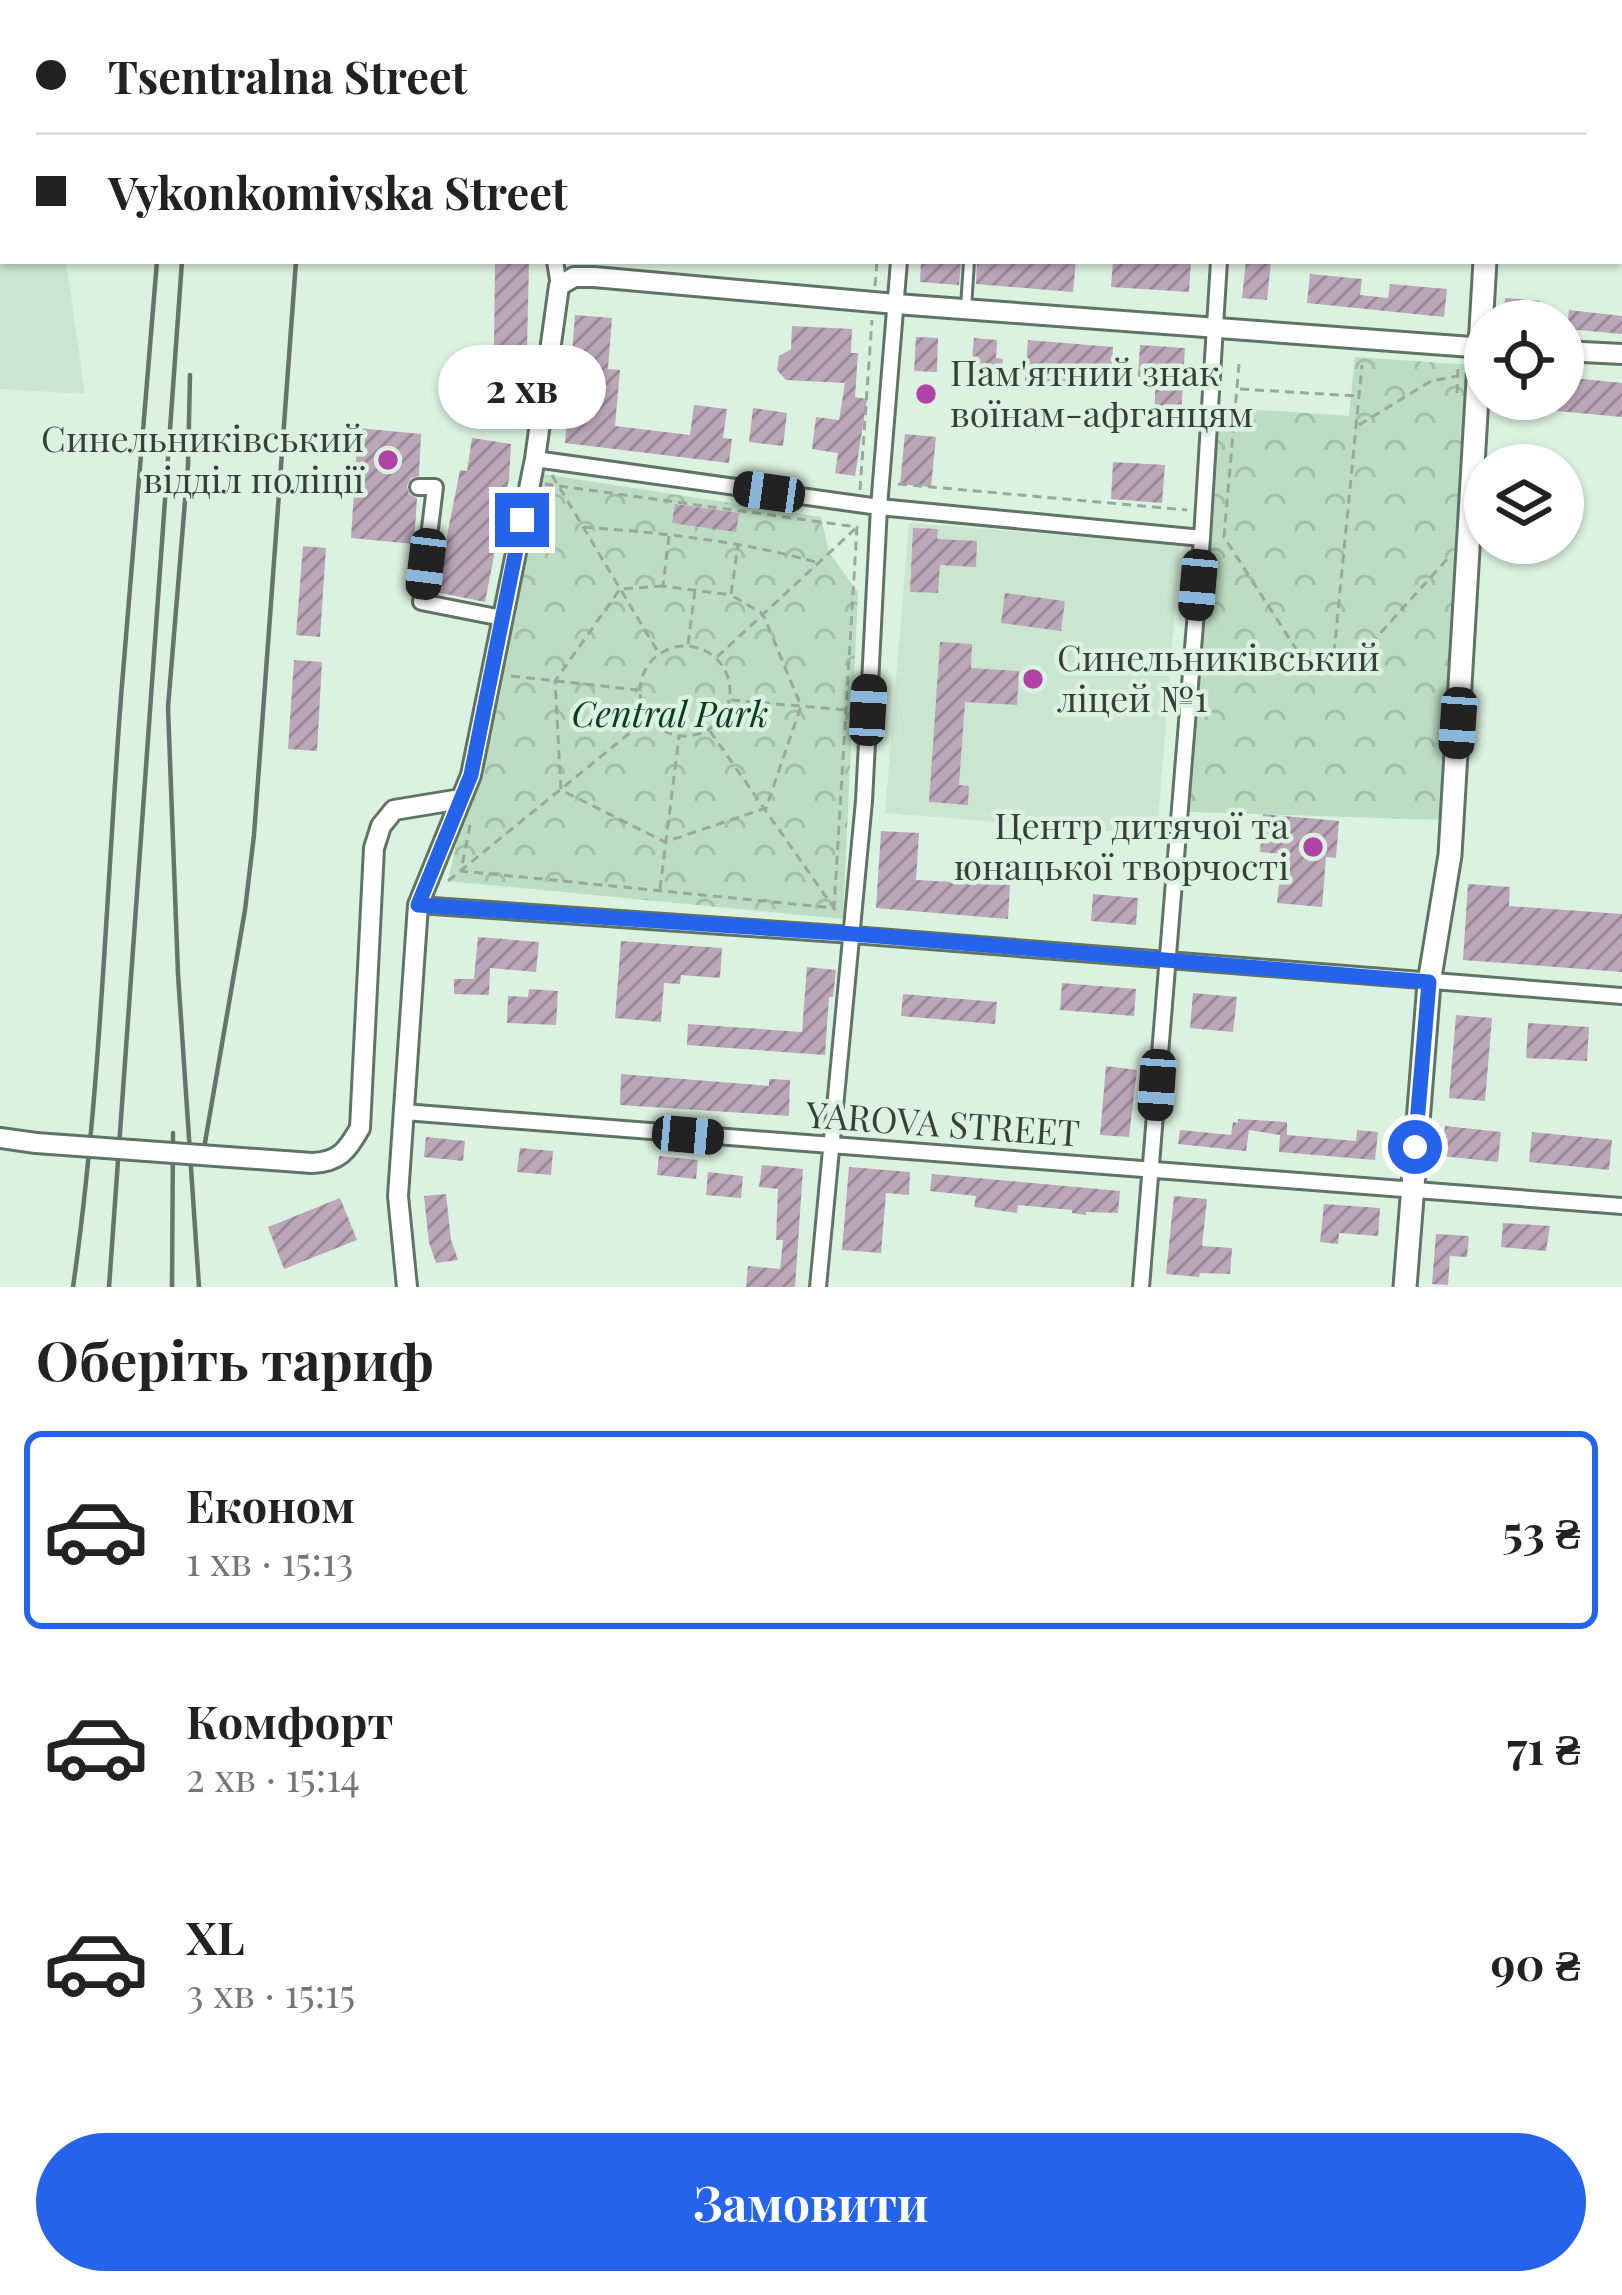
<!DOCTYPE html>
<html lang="uk">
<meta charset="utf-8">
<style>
body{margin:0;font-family:"Playfair Display",serif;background:#f6f6f6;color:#222;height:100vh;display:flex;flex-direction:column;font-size:45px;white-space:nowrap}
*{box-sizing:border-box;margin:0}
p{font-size:39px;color:#767676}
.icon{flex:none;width:66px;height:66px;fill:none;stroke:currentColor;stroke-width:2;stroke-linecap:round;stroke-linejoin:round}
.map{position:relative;height:1287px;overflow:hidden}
.sheet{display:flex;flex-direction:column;background:#fff;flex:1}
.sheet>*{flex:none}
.hud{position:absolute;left:0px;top:0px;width:1623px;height:264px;box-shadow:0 3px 9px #0004;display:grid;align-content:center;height:264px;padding:0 36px;background:#fff}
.tools{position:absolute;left:1464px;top:300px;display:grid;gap:24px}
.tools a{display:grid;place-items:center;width:120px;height:120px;border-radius:50%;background:#fff;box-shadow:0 3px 9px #0004;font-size:60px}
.end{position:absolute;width:54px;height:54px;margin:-27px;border:15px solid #2563eb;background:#fff;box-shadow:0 0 0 6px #fff}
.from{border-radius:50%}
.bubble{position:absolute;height:84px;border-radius:42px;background:#fff;box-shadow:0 3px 9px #0004;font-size:39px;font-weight:700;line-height:84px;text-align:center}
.car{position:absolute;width:36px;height:72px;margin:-36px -18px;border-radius:15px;box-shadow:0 0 9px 3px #0007;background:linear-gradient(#222 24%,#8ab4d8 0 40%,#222 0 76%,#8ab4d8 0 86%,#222 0)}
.hud b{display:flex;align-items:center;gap:42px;height:114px;font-size:45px}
.hud b+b{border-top:3px solid #e0e0e0}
.hud i{width:30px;height:30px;background:#222}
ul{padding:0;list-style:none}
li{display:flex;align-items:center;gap:36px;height:198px;margin:0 24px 18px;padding:0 12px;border:6px solid transparent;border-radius:18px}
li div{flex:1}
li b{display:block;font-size:45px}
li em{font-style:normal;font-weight:700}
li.active{border-color:#2563eb}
li>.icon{width:108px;height:108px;stroke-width:1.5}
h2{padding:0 36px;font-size:54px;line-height:144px}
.action{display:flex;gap:24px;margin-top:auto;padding:24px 36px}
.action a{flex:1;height:138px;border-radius:72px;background:#2563eb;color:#fff;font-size:48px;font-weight:700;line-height:138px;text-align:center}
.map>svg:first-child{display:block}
.built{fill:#cae6d1}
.park{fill:url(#park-crowns)}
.building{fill:url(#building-hatch)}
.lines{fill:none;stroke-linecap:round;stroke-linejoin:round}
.service-casing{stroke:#607464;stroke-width:14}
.minor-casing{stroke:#607464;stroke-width:20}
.tertiary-casing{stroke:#607464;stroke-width:24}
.secondary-casing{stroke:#607464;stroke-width:27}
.path{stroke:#98a99b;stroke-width:3;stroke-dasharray:9 6;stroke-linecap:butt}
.service{stroke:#fff;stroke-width:8}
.minor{stroke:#fff;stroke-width:14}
.tertiary{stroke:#fff;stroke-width:18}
.secondary{stroke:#fff;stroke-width:21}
.rail{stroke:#67746a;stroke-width:4.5}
.tertiary-bridge-casing{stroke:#607464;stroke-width:24;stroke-linecap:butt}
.tertiary-bridge{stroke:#fff;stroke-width:18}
.route{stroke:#2563eb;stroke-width:15}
.poi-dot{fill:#af44a6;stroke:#dcf2e0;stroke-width:4.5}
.labels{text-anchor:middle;stroke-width:9;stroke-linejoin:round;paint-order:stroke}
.poi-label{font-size:36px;fill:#363f38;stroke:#dcf2e0;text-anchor:start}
.park-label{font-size:36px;font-style:italic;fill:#07401f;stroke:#dcf2e0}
.street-label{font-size:36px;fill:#363f38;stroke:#dcf2e0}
</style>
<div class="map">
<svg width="1622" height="1287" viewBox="0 0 1622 1287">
<defs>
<pattern id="park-crowns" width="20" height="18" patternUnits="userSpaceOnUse" patternTransform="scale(3)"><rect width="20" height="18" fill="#bcddc3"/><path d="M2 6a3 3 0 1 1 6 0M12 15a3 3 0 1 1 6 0" fill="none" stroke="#a2bfa8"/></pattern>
<pattern id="building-hatch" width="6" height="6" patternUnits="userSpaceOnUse" patternTransform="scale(3)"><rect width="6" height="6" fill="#bba7b8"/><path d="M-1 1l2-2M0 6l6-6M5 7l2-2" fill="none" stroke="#998997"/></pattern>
</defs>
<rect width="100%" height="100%" fill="#dcf2e0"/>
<!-- built -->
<path class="built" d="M0,251l3,10h63l19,133 -85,-5z
M909,523l271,22 -23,290 -272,-22z"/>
<!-- park -->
<path class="park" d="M1355,357l118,8 -30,455 -253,-8 28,-405 131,9z
M537,473l284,44 8,35 29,40 -15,327 -395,-38z"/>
<!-- building -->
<path class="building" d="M495,261h34l-2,88h-33z
M921,261h40l-2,24 -39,-3z
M977,261h99l-3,31 -97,-8z
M1113,261h78l-2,31 -78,-5z
M1246,261h25l-4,39 -25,-2z
M1310,274l52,5 -2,16 28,3 2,-14 57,5 -3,28 -137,-14z
M1505,298l35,3 -2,20h-35z
M1569,310l53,6v18l-55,-5z
M575,315l37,3 -4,51 12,1 -5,56 75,9 4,-30 33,4 -4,29 9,1 -3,24 -164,-20z
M792,326l60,3 -1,24h7l-3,44 12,2 -12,77 -20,-3 3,-20 -26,-4 4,-32 23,3 6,-37 -59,-3 -9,-10 2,-14 12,-7z
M916,337l22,1 -1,34 -23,-1z
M974,338l23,2 -1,18 7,1 -2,16 -30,-3z
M1028,340l85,7 -1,19 -21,-1 -1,19 -65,-3z
M1140,345l45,3 -4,69 -27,-1 2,-38 -18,-1z
M1563,377l59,6v34l-65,-6 1,-12h5z
M753,408l34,5 -4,33 -34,-4z
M358,428l63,6 -2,42 -8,2 -4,8 2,8 8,4 -3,46 -63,-6z
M905,434l31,3 -5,50 -31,-3z
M472,438l39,6 -2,35 -24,123 -49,-10 24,-122 7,1z
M1113,462l52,3 -3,38 -51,-4z
M675,504l64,9 -3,19 -64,-9z
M913,528l25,1 -1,10 40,2 -1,26 -36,-2 -2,28 -28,-1z
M303,546l23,2 -6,89 -24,-2z
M1005,593l60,8 -4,30 -60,-8z
M940,642l32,2 -1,24 48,3 -2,34 -52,-3 -6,83 10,1 -1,19 -39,-3z
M294,660l28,2 -5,89 -29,-2z
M1263,814l76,7 -3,37 -10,-1 -4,50 -45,-4 5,-49 -22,-2z
M881,831l38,2 -3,47 94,5 -2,34 -132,-11z
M1468,884l42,3 -1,19 113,8v58l-159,-12z
M1093,894l45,4 -2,27 -45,-4z
M478,937l61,5 -3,30 -46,-4 -1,27 -35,-1v-15h20z
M621,941l101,7 -2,30 -39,-3 -1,9 -16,-1 -3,39 -46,-4z
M807,967l29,3 -3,27h-4l-4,58 -138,-10 1,-21 114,8z
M1062,983l74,6 -2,27 -74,-6z
M529,989l29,2 -2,34 -49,-2 1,-27 20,1z
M1193,993l44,4 -4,35 -43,-4z
M903,994l94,8 -2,22 -94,-8z
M1456,1015l36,3 -7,83 -36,-3z
M1528,1023l61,4 -2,34 -61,-3z
M1106,1066l31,4 -8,67 -29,-2z
M621,1074l148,12v-7l21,1 -1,36 -169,-11z
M1238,1119l49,3v13l69,6 1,-11 21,2 -3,28 -96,-8 1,-17 -31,-5 -3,21 -68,-7 2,-14 51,5 2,-13 5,1z
M1445,1126l56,6 -3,30 -56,-6z
M1532,1132l80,8 -3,30 -80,-8z
M426,1137l39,4 -2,20 -39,-4z
M520,1148l33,3 -2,24 -34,-3z
M659,1156l39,4 -2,19 -39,-4z
M762,1165l41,4 -8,118h-49l2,-21 32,3 3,-29h-7l2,-51 -19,-2z
M849,1167l61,5 -1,23 -23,-2 -5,60 -39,-3z
M708,1172l35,4 -2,22 -35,-3z
M932,1174l188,17 -2,22 -32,-1v3l-14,-2v-3l-54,-5 -1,8 -43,-6 2,-11 -46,-5z
M446,1194l5,46 7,20 -22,3 -7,-20 -5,-47z
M1174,1196l33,3 -5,47 30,2 -2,26 -30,-1 -1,4 -33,-3z
M340,1198l17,42 -73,29 -16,-42z
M1324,1204l56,4 -2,28 -39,-3 -1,11 -18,-2z
M1503,1223l47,3 -4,25 -45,-4z
M1436,1234l33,2 -2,21 -17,-1 -2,29 -16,-1z"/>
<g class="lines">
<!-- service casing -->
<g class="service-casing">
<path id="service" d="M966,308l3,-47"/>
</g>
<!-- minor casing -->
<g class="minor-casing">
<path id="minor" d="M457,3v-3
M919,3v-3
M1236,3v-3
M1620,142h2
M555,261l4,25
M535,459l344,48 323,31
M418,487h17l-14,115 81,16
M418,905l435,30 769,61
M404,1112l1218,94
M818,1287l46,-486 15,-294 20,-246
M1141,1287l61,-749 17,-277"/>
</g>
<!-- tertiary casing -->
<g class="tertiary-casing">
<path id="tertiary" d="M1563,351l59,3
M0,1138l36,5
M312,1163c27,-1 35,-12 48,-35l14,-280 7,-22 13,-16 67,-11
M407,1287l-9,-91 20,-291 53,-130 64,-316 24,-173 15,-9h20l302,27 589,44"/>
</g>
<!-- secondary casing -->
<g class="secondary-casing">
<path id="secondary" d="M1504,3v-3
M1405,1287l24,-304 21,-128 35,-594"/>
</g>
<!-- path -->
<path class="path" d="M896,3v-3
M875,286l2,-25
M1239,364l-15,173 74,115 59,7 92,-102
M1240,389l116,7
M1457,393l1,-27
M1359,425l72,-44 26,-5
M552,475l106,177
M898,484l289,26
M860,490l12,-170
M584,527c79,6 158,14 235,36
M669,536l-6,50 68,9 7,-51
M663,586l-43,3 -65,92 6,109 104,52 101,-34 35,-102 -38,-92 -32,-19
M688,644l7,-54
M640 691a45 45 0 1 1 90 0a45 45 0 1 1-90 0Z
M1334,653l28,-288
M717,657l138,-128
M511,676l127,14
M731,700l115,10
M710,731l128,183
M470,825l-9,46 373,37 23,-381 -312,-43
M448,881l199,-162
M660,889l19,-152"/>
<!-- service -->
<use href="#service" class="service"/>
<!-- minor -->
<use href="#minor" class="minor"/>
<!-- tertiary -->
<use href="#tertiary" class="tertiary"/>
<!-- secondary -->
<use href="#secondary" class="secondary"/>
<!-- rail -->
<path class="rail" d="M190,3l1,-3
M220,3v-3
M315,3v-3
M190,375l-2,90 -20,242 10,267 21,313
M202,1160l43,-250 9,-75 42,-574
M73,1287c28,-196 33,-393 48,-590 11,-145 25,-291 36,-436
M109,1287l73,-1026
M172,1287l1,-154"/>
<!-- tertiary-bridge casing -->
<g class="tertiary-bridge-casing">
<path id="tertiary-bridge" d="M36,1143l276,20"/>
</g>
<!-- tertiary-bridge -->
<use href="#tertiary-bridge" class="tertiary-bridge"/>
</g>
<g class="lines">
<!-- route -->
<path class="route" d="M522,520l-51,255 -53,130 435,29 576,48 -14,165"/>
</g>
<!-- markers -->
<g class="poi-dot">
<circle cx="926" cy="394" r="12"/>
<circle cx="388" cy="460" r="12"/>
<circle cx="1033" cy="679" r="12"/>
<circle cx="1313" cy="847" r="12"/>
</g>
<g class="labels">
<!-- poi labels -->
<g class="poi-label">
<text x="950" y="386">Пам'ятний знак<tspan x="950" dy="41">воїнам-афганцям</tspan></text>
<text x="364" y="452" text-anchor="end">Синельниківський<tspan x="364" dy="41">відділ поліції</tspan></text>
<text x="1057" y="671">Синельниківський<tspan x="1057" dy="41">ліцей №1</tspan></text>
<text x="1289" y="839" text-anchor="end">Центр дитячої та<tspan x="1289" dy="41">юнацької творчості</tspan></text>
</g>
<!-- park labels -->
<g class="park-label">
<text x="670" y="727">Central Park</text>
</g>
<!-- street labels -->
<g class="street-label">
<text transform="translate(943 1124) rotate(4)" y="13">YAROVA STREET</text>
</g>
</g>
</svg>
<div class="tools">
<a><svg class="icon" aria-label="locate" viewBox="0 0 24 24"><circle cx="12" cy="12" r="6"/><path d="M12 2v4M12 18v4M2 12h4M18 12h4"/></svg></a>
<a><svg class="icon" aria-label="layers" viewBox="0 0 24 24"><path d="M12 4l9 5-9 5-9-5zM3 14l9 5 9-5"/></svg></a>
</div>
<i class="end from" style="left:1415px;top:1147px"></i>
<i class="end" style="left:522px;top:520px"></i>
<div class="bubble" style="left:438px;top:345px;width:168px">2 хв</div>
<i class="car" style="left:769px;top:492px;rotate:278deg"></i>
<i class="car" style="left:426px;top:564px;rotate:187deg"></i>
<i class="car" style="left:1198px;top:585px;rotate:185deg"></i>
<i class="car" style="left:868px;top:710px;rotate:3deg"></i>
<i class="car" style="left:1458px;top:723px;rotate:184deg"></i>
<i class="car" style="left:1157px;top:1085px;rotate:184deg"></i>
<i class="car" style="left:688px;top:1135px;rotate:95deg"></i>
<div class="hud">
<b><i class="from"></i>Tsentralna Street</b>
<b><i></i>Vykonkomivska Street</b>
</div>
</div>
<section class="sheet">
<h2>Оберіть тариф</h2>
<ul>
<li class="active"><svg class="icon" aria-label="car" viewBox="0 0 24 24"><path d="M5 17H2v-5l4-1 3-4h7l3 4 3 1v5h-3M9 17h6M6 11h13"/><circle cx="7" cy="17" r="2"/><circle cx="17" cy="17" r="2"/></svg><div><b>Економ</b><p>1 хв · 15:13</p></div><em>53 ₴</em></li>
<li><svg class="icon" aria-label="car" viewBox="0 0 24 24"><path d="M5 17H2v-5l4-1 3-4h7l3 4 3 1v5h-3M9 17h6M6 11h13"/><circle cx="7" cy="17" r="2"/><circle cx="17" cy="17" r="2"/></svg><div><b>Комфорт</b><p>2 хв · 15:14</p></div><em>71 ₴</em></li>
<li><svg class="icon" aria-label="car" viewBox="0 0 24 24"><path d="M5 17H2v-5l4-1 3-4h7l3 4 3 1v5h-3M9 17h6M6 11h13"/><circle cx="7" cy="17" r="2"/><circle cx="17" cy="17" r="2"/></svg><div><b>XL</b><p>3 хв · 15:15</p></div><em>90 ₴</em></li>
</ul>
<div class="action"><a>Замовити</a></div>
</section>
